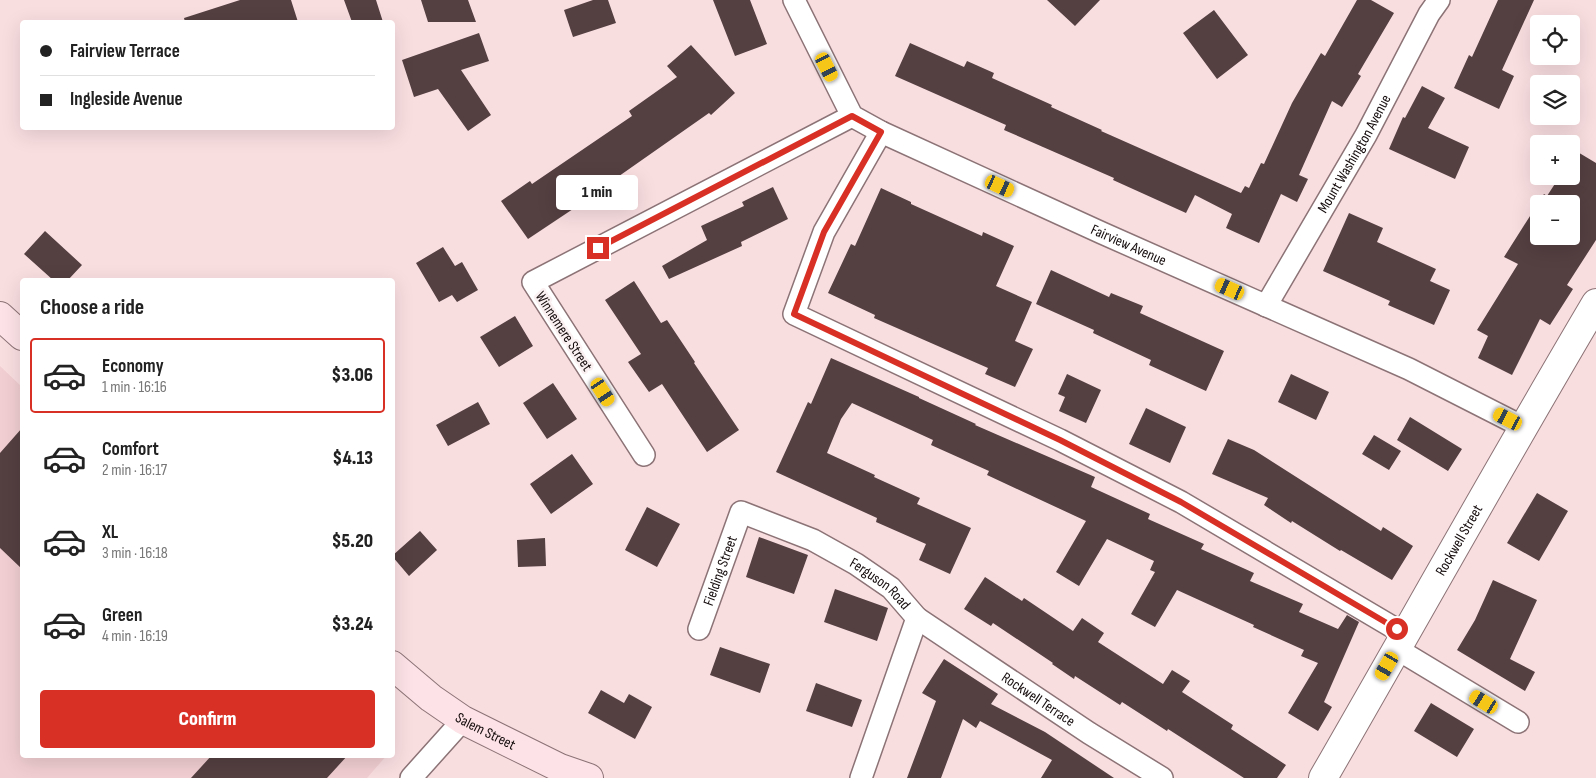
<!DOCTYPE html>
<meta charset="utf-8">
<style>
body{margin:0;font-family:"Sofia Sans Condensed",sans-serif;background:#f6f6f6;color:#222;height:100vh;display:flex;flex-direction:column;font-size:19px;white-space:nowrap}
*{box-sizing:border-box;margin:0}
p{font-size:16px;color:#767676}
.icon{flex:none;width:28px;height:28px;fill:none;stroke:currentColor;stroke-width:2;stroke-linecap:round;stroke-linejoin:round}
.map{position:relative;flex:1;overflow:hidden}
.side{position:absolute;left:20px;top:278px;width:375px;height:480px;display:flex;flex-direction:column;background:#fff;border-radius:5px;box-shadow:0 5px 20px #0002}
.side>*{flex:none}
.guide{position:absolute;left:20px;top:20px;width:375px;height:110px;border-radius:5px;box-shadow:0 5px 20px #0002;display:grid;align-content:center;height:110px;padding:0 20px;background:#fff}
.buttons{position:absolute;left:1530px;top:15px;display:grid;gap:10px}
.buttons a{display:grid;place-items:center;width:50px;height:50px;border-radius:5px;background:#fff;box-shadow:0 5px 20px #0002;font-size:25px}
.end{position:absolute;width:22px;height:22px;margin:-11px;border:6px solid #d93025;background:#fff;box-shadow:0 0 0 2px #fff}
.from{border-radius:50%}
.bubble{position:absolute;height:35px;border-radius:5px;background:#fff;box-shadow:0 5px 20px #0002;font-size:16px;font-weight:800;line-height:35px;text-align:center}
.car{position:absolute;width:15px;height:30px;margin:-15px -8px;border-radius:6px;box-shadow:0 0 4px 1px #0007;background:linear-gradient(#f5c518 24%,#345 0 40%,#f5c518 0 76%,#345 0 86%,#f5c518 0)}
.guide b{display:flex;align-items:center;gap:18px;height:48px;font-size:19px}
.guide b+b{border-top:1px solid #e0e0e0}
.guide i{width:12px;height:12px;background:#222}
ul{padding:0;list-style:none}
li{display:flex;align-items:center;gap:15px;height:75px;margin:0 10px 8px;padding:0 10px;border:2px solid transparent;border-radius:5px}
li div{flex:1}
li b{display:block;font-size:19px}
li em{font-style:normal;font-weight:800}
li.current{border-color:#d93025}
li>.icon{width:45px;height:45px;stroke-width:1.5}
h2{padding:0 20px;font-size:22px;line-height:60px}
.cta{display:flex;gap:10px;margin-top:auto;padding:10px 20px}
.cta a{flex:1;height:58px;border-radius:5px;background:#d93025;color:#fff;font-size:20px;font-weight:800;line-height:58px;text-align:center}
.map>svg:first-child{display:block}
.built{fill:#f1ced1}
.building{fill:#543f41;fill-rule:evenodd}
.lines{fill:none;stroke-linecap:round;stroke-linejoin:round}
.minor-casing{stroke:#8c7376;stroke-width:24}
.tertiary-casing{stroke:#8c7376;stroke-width:30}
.secondary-casing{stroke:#8c7376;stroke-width:30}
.minor{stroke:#fff;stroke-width:21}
.tertiary{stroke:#fff;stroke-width:28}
.secondary{stroke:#fde3e7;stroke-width:28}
.route{stroke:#d93025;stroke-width:6}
.labels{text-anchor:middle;stroke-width:5;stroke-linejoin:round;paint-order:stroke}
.street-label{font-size:15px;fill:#140b0c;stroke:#fbf0f1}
</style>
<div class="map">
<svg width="1596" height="778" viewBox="0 0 1596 778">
<rect width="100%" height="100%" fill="#f9dee0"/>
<!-- built -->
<path class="built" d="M0,366l22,21v368h365l-20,23h-367z"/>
<!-- building -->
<path class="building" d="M240,0h51l7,22h-113l-1,-4z
M344,0h32l7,22h-31z
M421,0h47l8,22h-48z
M593,0h15l8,23 -43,14 -9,-27z
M713,0h37l17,44 -32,12z
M1047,0h53l-25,26z
M1357,0h14l23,13 -36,61 3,2 -19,31 -10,-6 -33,74 9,4 -11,23 -16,-8 -22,49 -33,-15 6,-14 -37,-19 -9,18 -73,-33 1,-2 -110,-48 2,-5 -111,-49 15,-33 54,24 3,-6 27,12 -2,5 60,27 -1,2 51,23 -1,1 140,62 4,-7 4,2 12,-25 3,1 28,-61 29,-50 4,3z
M1498,0h36l-32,70 12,6 -15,33 -45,-21 15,-33 3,2z
M1214,10l34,45 -31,24 -34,-46z
M479,33l10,28 -28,9 30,45 -23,16 -30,-42 -24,8 -12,-37z
M691,45l44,48 -24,22 -2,-2 -107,75 1,1 -75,50 -27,-38 29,-20 2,3 100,-68 -3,-5 48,-34 -10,-11z
M1422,86l23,12 -17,30 41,19 -14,32 -66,-30 14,-32 2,1z
M1571,148l25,15v77l-29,45 6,4 -23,36 -10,-6 -28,56 -34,-17 10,-22 -11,-6 41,-66 -14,-7 40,-63 3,2 13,-20h11zM1539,204h32v32h-32z
M773,187l15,32 -47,23 1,4 -73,33 -7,-13 45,-26 -6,-14 43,-20 -2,-4z
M881,188l30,14v2l71,32 1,-4 31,14 -18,40 36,16 -17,39 18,8 -18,38 -30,-13 3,-6 -114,-50 1,-3 -47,-22 23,-49 4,2z
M1349,213l34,15 -6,14 59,27 -6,12 20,9 -16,35 -46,-20 2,-4 -67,-30z
M45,231l37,34 -14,15h-15l-29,-26z
M443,247l12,19 7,-4 16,28 -21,12 -5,-7 -13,7 -23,-39z
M1051,270l58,27 2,-4 32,13 -3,7 84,38 -18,40 -57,-26 2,-5 -58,-27 1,-3 -58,-26z
M634,281l27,42 6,-3 28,42 -1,1 45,67 -32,22 -45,-68 -13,8 -21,-30 13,-8 -36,-54z
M515,316l18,30 -34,21 -19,-30z
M831,358l88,39v1l57,26 -1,1 120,52 -4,10 59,27 -2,5 56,25 -3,5 53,24 -4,8 53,23 -4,8 39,17 9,-14 12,7 -35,80 8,5 -14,24 -30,-18 30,-50 -17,-7 3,-6 -51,-23 1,-2 -77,-35 -22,37 -24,-13 24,-42 -5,-2 4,-9 -47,-22 -28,47 -23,-14 30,-51 -99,-46 2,-4 -58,-26 2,-5 -81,-37 -11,16 -14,34 48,22 -1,2 46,21 -3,6 54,24 -21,46 -31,-14 7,-16 -50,-22 1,-4 -101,-46 32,-70 3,2z
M1067,374l34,16 -15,33 -27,-12 6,-14 -7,-3z
M1291,374l38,18 -13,28 -38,-18z
M553,383l24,36 -30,20 -24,-36z
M478,402l12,22 -42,22 -12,-21z
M1146,408l40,19 -16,36 -41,-19z
M1410,417l52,32 -14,22 -51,-31z
M22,428v141l-22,-21v-95z
M1374,435l27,16 -12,19 -27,-16z
M1228,439l26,11 127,81 2,-4 30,19 -21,34 -51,-30 -1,1 -48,-30 -1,2 -27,-18 4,-7 -56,-24z
M572,454l21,30 -42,30 -21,-30z
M1537,493l31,18 -29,50 -32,-18z
M647,507l33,17 -23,43 -32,-17z
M420,531l17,19 -28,26 -17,-20z
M759,537l49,18 -14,39 -48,-17z
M545,538l1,28 -28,1 -1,-27z
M985,577l37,24 2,-3 49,33 9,-13 22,15 -6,9 65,42 9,-14 18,11 -8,11 51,33 -2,4 55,36 -9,13h-33l-76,-49 -1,2 -45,-29 -2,3 -45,-29 -1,3 -22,-15 1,-1 -60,-40 -2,3 -27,-17z
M1493,580l44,20 -27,59 25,13 -10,19 -68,-41 18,-30z
M835,589l53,19 -11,33 -53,-19z
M720,647l50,17 -10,29 -50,-18z
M944,659l54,35 -7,10 54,28 69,46h-73l11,-18 -72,-39 -4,7 -13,-9 -22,59h-34l29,-77 -14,-8z
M816,683l46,17 -10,27 -46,-16z
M601,690l23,13 5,-9 23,13 -17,32 -47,-26z
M1431,703l43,26 -17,28 -43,-26z
M212,755h136l-21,23h-136z"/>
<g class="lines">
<!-- minor casing -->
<g class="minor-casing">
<g id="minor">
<path id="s1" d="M794,0l58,116 29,16 221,101 307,136 114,58"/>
<path d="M881,132l-57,100 -30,82 266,126 121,62 225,133"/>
<path id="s2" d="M1266,306l100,-171 63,-121 10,-14"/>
<path d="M644,455l-111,-173 319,-166"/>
<path id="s3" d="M917,618l172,115 73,45"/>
<path id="s4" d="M699,629l42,-117 72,28 43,24 35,24 26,30 -56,160"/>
<path d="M1397,649l121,73"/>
<path d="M411,778l52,-58"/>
</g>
</g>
<!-- tertiary casing -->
<g class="tertiary-casing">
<g id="tertiary">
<path id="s5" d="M1323,778c91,-158 180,-318 273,-475"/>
</g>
</g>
<!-- secondary casing -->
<g class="secondary-casing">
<g id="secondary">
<path d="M0,316l22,20"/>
<path id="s6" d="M392,665l39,33 32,22 97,48 29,10"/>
</g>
</g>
<!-- minor -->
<use href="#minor" class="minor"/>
<!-- tertiary -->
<use href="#tertiary" class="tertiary"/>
<!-- secondary -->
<use href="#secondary" class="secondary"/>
</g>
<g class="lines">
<!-- route -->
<path class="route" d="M598,248l254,-132 29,16 -57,100 -30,82 266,126 121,62 216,127"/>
</g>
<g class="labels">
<!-- street labels -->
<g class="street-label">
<text dy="5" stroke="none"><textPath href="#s2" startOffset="176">Mount Washington Avenue</textPath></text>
<text dy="5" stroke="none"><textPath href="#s1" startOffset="435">Fairview Avenue</textPath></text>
<text transform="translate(564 331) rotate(57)" y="5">Winnemere Street</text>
<text dy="5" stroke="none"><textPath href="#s5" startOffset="274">Rockwell Street</textPath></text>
<text dy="5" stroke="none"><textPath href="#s4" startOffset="62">Fielding Street</textPath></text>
<text dy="5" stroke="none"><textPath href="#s4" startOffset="282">Ferguson Road</textPath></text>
<text dy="5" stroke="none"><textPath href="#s3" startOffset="146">Rockwell Terrace</textPath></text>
<text dy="5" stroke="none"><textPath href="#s6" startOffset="115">Salem Street</textPath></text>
</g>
</g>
</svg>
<div class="buttons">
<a><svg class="icon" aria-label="locate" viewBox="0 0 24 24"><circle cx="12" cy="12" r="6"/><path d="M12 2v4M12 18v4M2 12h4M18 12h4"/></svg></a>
<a><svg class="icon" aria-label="layers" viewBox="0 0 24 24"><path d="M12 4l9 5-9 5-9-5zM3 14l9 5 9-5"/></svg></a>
<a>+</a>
<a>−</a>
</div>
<i class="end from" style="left:1397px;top:629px"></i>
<i class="end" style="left:598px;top:248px"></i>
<div class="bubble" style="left:556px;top:175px;width:82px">1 min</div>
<i class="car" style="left:827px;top:67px;rotate:153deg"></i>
<i class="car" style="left:1000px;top:186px;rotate:115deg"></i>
<i class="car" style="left:1230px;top:289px;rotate:294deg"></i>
<i class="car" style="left:603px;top:392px;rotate:147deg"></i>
<i class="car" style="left:1508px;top:419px;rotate:297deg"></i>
<i class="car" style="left:1387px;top:666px;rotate:210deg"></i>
<i class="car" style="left:1484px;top:702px;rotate:301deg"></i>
<div class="guide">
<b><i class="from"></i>Fairview Terrace</b>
<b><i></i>Ingleside Avenue</b>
</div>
<section class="side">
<h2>Choose a ride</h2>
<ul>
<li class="current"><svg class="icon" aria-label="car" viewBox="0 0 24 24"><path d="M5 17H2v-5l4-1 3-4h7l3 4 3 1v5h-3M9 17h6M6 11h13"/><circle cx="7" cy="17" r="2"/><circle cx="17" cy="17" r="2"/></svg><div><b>Economy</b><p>1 min · 16:16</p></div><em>$3.06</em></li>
<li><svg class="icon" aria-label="car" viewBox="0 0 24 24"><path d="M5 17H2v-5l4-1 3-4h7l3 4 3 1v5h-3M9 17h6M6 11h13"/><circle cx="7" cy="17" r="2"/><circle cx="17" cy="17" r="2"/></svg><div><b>Comfort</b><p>2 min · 16:17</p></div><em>$4.13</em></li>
<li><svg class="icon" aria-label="car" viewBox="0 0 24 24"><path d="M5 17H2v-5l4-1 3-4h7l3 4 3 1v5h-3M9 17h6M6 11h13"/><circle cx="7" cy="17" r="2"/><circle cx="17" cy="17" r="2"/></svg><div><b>XL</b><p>3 min · 16:18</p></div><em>$5.20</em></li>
<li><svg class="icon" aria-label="car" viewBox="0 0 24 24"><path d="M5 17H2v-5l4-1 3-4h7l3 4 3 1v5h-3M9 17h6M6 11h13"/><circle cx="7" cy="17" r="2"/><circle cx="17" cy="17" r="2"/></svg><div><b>Green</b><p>4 min · 16:19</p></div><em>$3.24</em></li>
</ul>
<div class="cta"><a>Confirm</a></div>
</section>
</div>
